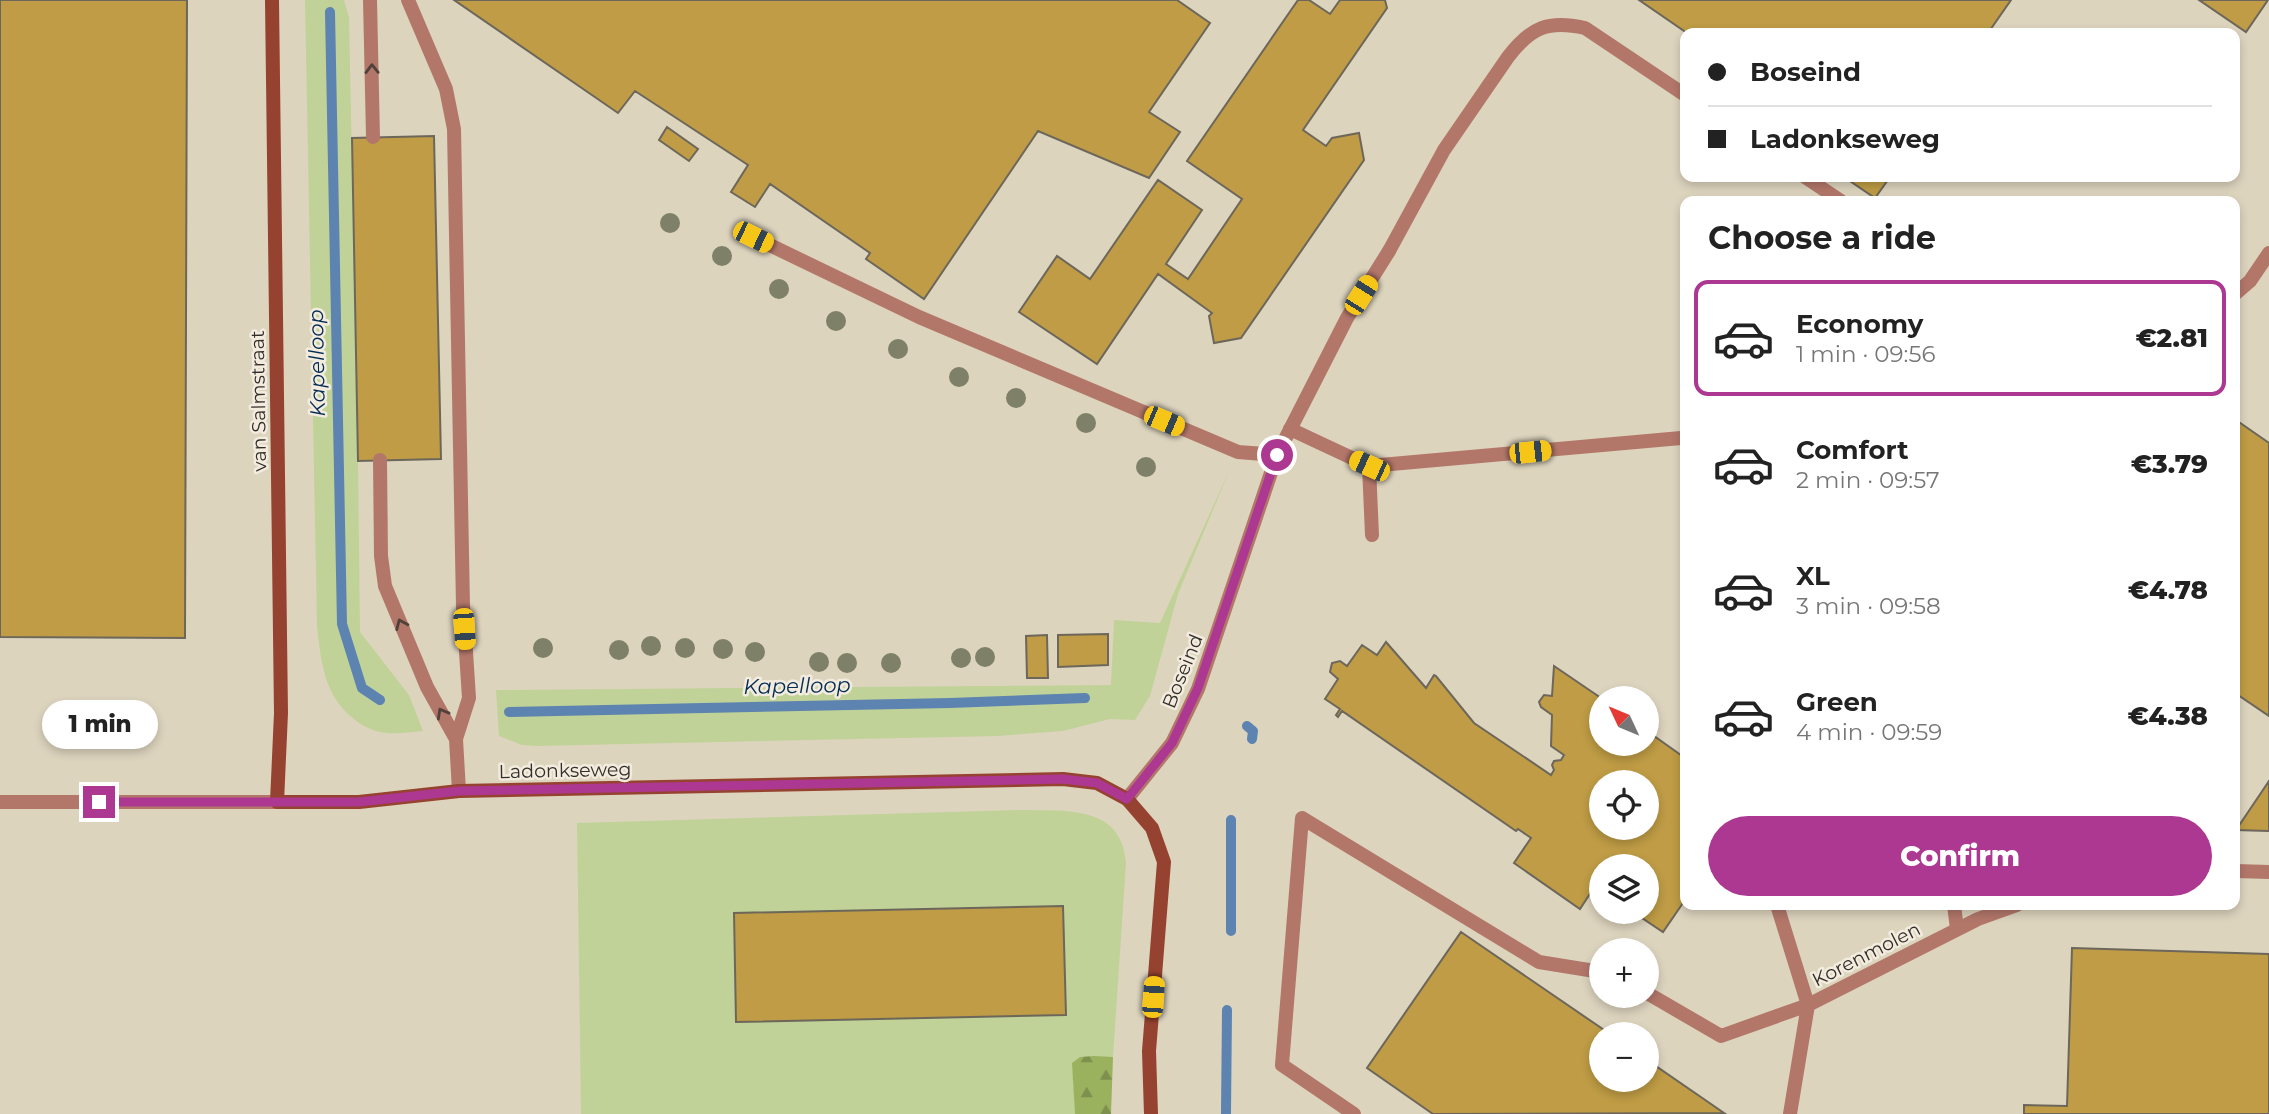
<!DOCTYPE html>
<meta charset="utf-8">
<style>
body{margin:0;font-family:Montserrat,sans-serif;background:#f2f2f2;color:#222;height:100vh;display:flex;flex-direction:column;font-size:26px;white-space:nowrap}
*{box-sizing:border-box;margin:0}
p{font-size:23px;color:#767676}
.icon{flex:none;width:38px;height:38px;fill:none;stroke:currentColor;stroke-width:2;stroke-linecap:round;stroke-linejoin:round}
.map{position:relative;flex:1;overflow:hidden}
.details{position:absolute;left:1680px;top:196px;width:560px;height:714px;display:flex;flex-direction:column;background:#fff;border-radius:14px;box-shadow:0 4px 10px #0003}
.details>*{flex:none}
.guide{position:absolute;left:1680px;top:28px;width:560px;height:154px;border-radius:14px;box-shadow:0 4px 10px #0003;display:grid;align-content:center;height:154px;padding:0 28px;background:#fff}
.needle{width:46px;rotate:314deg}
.tools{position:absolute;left:1589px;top:686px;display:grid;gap:14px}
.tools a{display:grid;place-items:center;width:70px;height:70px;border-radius:50%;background:#fff;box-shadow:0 4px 10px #0003;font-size:35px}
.end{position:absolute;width:32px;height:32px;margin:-16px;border:9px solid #ac3892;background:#fff;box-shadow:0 0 0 4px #fff}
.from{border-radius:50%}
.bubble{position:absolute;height:49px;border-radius:24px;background:#fff;box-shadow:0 4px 10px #0003;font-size:23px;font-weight:800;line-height:49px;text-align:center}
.car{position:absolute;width:21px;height:42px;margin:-21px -10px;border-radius:9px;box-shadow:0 0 5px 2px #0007;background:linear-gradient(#f5c518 24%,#345 0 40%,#f5c518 0 76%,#345 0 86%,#f5c518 0)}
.guide b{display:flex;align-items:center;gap:24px;height:66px;font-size:26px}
.guide b+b{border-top:2px solid #e0e0e0}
.guide i{width:18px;height:18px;background:#222}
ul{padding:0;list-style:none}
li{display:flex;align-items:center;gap:21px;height:116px;margin:0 14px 10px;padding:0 14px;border:4px solid transparent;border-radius:14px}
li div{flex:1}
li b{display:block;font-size:26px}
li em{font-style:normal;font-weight:800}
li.selected{border-color:#ac3892}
li>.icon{width:63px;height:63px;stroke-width:1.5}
h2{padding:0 28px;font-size:32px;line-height:84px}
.action{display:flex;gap:14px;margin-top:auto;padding:14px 28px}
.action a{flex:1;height:80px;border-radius:42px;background:#ac3892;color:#fff;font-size:28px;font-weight:800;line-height:80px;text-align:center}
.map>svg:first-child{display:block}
.built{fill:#ddd4be;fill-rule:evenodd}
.grass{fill:#c0d298}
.forest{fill:url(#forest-firs)}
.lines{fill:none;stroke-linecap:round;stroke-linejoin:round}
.stream{stroke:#5d83b0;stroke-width:10}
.building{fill:#bf9c45;stroke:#6c675a;stroke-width:2;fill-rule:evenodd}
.lane{stroke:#b3776a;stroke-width:14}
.street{stroke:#b3776a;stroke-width:14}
.secondary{stroke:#964230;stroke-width:14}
.tree{fill:#7e8067}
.oneway{stroke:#52413a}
.route{stroke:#ac3892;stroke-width:9}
.labels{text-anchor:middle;stroke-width:5;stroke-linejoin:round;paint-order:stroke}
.street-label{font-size:19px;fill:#322f2a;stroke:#f3ecde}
.water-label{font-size:21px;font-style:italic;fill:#032c55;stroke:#f3ecde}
</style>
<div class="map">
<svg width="2269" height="1114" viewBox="0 0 2269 1114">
<defs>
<pattern id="forest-firs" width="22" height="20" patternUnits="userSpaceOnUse" patternTransform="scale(1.75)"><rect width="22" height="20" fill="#9ab15d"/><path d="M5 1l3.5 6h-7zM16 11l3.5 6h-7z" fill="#7e904d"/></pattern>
</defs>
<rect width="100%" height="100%" fill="#e5dfd1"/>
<!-- built -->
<path class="built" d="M0,0h2269v1114h-2269zM1685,33h550v144h-550zM1685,201h550v704h-550zM1601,698h46v46h-46zM1601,782h46v46h-46zM1601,866h46v46h-46zM1601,950h46v46h-46zM1601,1034h46v46h-46z"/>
<!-- grass -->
<path class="grass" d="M305,0h39l5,17 9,444 2,171 49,63 14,36c-14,1 -29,4 -43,1 -13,-3 -24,-10 -33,-19 -24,-24 -26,-54 -30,-86z
M1230,469l-52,125 -28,102 -15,24 -25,-1 -47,12 -66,5 -461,10 -14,-1 -23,-9 -3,-46 615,-5 3,-65 46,3z
M1020,810c44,1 102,-6 106,53l-13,194h-33l-7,6 2,51h-494l-4,-291z"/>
<!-- forest -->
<path class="forest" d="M1094,1056l19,1 -2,57h-36l-3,-51 8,-6z"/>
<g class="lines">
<!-- stream -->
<path class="stream" d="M330,12l12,612 20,64 18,12
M509,712l441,-9 135,-5
M1247,726l6,5 -1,8
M1231,931v-111
M1226,1114l1,-104"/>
</g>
<!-- building -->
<path class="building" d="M0,0h187l-2,638 -185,-1z
M454,0h723l33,23 -61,89 31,20 -31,46 -111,-47 -114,168 -58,-40 4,-6 -100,-69 -15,23 -24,-15 17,-27 -113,-74 -17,22z
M1298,0h11l21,14 10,-14h45l2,8 -84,122 23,16 6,-8 27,-5 5,27 -123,178 -27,5 -5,-27 3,-3 -54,-39 -61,90 -78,-52 38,-56 33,23 68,-99 44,30 -36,54 22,15 54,-80 -55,-38z
M1639,0h372l-23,33h-301z
M2199,0h69l-22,32z
M667,127l31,22 -9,12 -30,-21z
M434,136l7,323 -83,2 -6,-323z
M1844,177h46l-15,21z
M2236,420l33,23v273l-34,-23z
M1108,634v31l-50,2v-32z
M1047,635l1,43h-21l-1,-42z
M1386,642l40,46 8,-13 2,1 38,47 77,52 3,-5 -2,-5 2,-4 7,-1 3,-5 -13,-9 1,-31 -11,-8 -2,-5 5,-7 8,1 2,-30 47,32v46h46v-13l38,27v142l-22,32 -30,-20h14v-46h-46v20l-4,-3 -17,26 -66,-46 17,-25 -13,-9 -2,2 -174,-120 -4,6 -2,-2 4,-6 -15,-10 13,-20 -8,-7 2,-9 8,-2 7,5 15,-21 15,10zM1601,782h46v46h-46z
M2269,781v50l-34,-1v-3h3z
M1063,906l3,109 -330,7 -2,-109z
M1461,932l149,102h-9v46h46v-20l77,53 -291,1 -66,-46z
M2072,948l197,6v160h-245v-9l43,1z"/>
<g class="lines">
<!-- lane -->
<path class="lane" d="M370,0l3,137
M408,0l38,89 8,40 9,477 6,92 -13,41 3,52
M1805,177l36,24
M753,237l166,80 319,135 39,3
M1389,251l55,-101 64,-93c23,-30 40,-37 77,-29l100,67
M2235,294l15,-13 19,-28
M1290,429l79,37 312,-28
M380,460l1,96 4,30 42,101 29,52
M1369,466l3,69
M1777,905l31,100 -18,109
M1954,905l3,24
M1647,993l74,43 87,-31
M1354,1114l-72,-49 20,-247 237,144 62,10"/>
<!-- street -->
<path class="street" d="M1127,799l45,-56 26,-54 79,-234 70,-137 42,-67
M0,802h277
M2235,871l34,1
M1808,1005l170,-86 39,-14"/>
<!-- secondary -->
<path class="secondary" d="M272,0l9,713 -4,89h82l100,-11 604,-12 34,4 30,16 25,29 12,34 -15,189 2,63"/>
</g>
<!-- trees -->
<g class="tree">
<circle cx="670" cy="223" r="10"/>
<circle cx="722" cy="256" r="10"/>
<circle cx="779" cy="289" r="10"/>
<circle cx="836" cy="321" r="10"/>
<circle cx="898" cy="349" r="10"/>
<circle cx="959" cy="377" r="10"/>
<circle cx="1016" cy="398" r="10"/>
<circle cx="1086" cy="423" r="10"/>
<circle cx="1146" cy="467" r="10"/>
<circle cx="651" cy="646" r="10"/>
<circle cx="543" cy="648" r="10"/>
<circle cx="685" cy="648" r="10"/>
<circle cx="723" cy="649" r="10"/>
<circle cx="619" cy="650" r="10"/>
<circle cx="755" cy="652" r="10"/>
<circle cx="985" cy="657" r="10"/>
<circle cx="961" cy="658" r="10"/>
<circle cx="819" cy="662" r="10"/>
<circle cx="847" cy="663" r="10"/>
<circle cx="891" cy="663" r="10"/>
</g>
<!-- one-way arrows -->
<defs><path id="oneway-chevron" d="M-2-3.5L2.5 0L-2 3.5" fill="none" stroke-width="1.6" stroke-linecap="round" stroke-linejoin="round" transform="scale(1.75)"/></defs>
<g class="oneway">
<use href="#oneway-chevron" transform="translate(372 69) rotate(-91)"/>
<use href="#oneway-chevron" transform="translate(401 624) rotate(-113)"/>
<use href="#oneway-chevron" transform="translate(442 713) rotate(-119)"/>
</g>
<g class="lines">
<!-- route -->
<path class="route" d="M99,802h260l100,-11 604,-12 34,4 30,16 45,-56 26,-55 79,-233"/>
</g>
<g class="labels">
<!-- street labels -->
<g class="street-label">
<text transform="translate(258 401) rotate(-91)" y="7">van Salmstraat</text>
<text transform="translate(1182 671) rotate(-68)" y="7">Boseind</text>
<text transform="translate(565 770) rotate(-1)" y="7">Ladonkseweg</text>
<text transform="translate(1866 954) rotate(-27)" y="7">Korenmolen</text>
</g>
<!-- water labels -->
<g class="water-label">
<text transform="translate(317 363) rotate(-91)" y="7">Kapelloop</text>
<text transform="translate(797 686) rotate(-1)" y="7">Kapelloop</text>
</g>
</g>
</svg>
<div class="tools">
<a><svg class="needle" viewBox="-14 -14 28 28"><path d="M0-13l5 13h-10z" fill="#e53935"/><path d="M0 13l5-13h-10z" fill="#767676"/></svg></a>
<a><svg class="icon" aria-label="locate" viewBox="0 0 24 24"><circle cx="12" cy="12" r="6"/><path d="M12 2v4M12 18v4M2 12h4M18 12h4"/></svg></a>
<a><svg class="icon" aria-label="layers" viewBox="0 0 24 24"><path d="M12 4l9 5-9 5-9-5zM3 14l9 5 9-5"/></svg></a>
<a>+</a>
<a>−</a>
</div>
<i class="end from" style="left:1277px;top:455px"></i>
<i class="end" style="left:99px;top:802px"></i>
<div class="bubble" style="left:42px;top:700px;width:116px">1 min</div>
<i class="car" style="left:753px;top:237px;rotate:116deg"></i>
<i class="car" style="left:1361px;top:295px;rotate:32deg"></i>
<i class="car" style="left:1164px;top:421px;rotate:113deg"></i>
<i class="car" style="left:1530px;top:452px;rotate:84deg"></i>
<i class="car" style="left:1369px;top:466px;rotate:294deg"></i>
<i class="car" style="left:464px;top:629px;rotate:176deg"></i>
<i class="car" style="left:1153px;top:997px;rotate:4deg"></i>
<div class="guide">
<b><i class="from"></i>Boseind</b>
<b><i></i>Ladonkseweg</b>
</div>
<section class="details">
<h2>Choose a ride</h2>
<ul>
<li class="selected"><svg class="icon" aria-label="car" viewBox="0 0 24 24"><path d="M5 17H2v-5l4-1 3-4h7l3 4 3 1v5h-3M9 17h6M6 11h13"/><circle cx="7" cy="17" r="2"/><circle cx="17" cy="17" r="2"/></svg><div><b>Economy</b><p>1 min · 09:56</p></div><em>€2.81</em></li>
<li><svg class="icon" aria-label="car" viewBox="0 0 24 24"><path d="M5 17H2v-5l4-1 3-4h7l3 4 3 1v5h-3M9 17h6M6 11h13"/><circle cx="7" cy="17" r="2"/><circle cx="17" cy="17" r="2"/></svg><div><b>Comfort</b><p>2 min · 09:57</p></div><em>€3.79</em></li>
<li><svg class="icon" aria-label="car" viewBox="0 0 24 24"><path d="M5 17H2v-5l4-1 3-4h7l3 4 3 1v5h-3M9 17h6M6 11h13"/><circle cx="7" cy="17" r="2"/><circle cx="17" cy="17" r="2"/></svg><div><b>XL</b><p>3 min · 09:58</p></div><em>€4.78</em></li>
<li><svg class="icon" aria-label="car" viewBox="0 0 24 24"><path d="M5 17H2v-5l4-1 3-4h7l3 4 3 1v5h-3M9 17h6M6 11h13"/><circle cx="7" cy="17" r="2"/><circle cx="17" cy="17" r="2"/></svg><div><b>Green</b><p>4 min · 09:59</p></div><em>€4.38</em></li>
</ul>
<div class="action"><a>Confirm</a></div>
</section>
</div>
